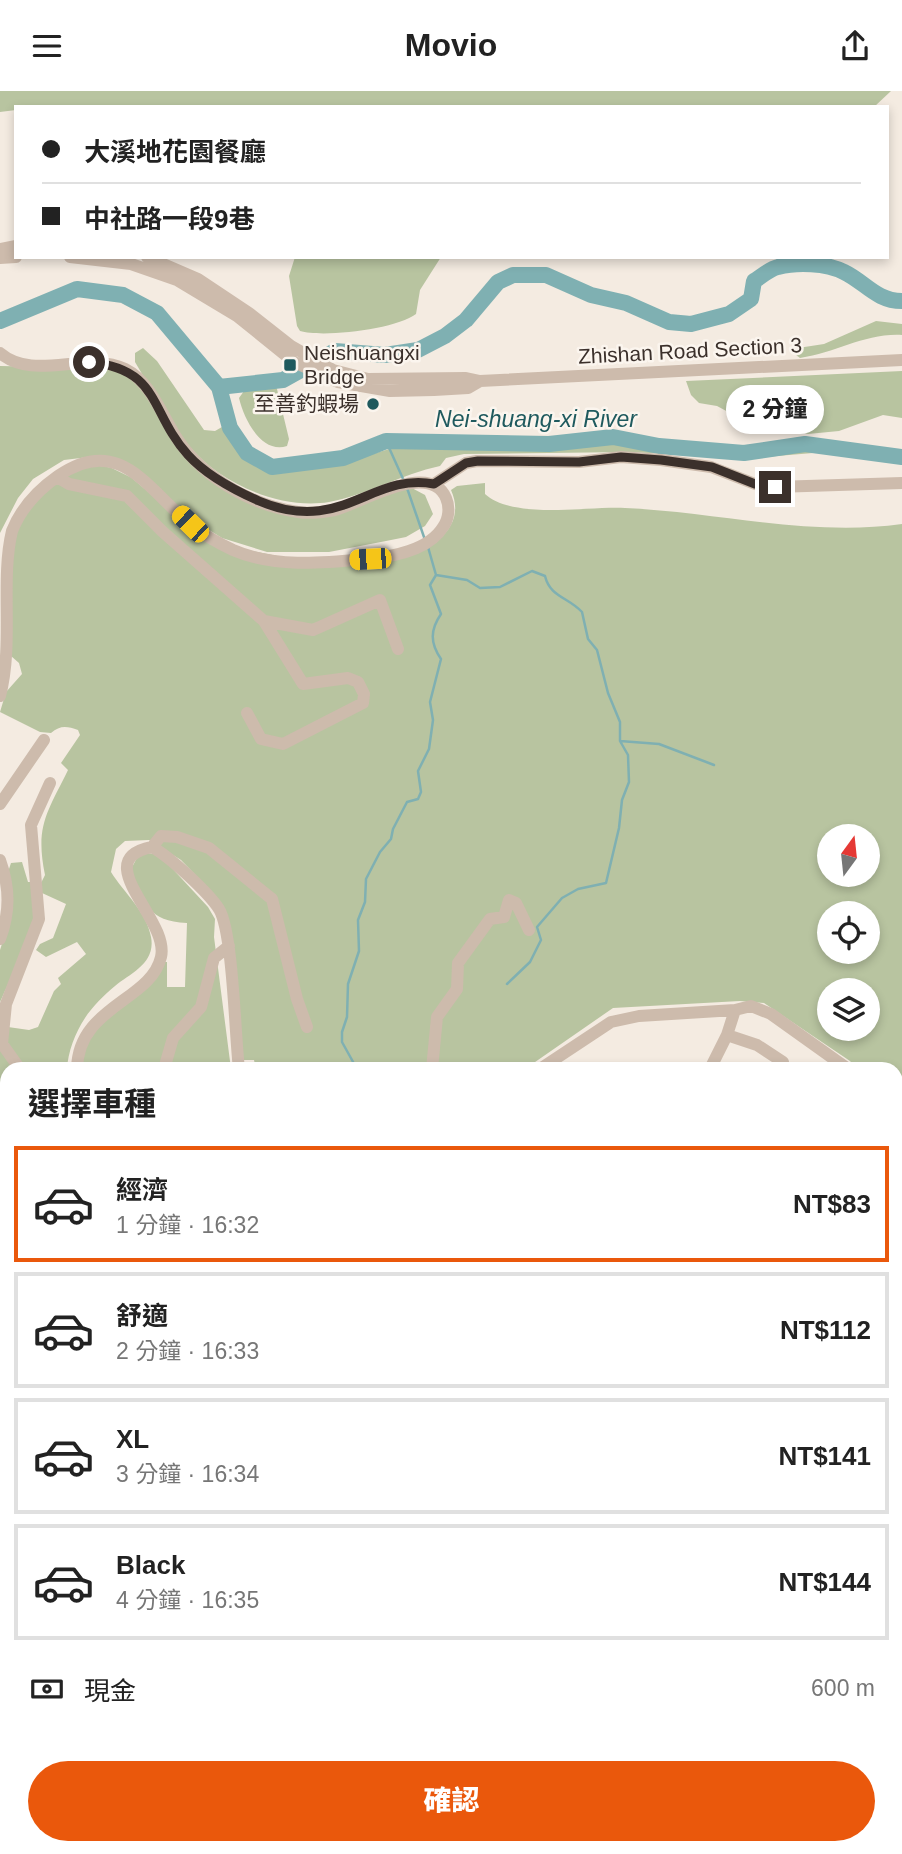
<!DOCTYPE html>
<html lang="zh-TW">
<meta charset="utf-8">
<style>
body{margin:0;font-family:Arial,"Noto Sans TC",sans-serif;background:#f6f6f6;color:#222;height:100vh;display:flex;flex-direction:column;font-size:26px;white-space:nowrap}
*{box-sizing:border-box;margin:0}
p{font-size:23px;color:#767676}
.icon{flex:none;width:38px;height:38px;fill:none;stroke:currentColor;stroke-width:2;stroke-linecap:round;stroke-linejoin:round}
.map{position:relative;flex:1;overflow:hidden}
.side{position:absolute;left:0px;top:971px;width:903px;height:793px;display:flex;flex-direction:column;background:#fff;border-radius:21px 21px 0 0;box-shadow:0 4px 10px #0003}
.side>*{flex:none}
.hud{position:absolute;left:14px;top:14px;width:875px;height:154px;border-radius:0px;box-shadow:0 4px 10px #0003;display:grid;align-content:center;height:154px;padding:0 28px;background:#fff}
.needle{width:46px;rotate:15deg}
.fabs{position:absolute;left:817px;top:733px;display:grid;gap:14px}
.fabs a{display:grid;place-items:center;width:63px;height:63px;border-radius:50%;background:#fff;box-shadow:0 4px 10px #0003;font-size:35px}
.end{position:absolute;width:32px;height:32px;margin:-16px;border:9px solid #3b302b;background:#fff;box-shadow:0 0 0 4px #fff}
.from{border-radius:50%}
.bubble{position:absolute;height:49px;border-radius:24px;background:#fff;box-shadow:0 4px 10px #0003;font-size:23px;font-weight:800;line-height:49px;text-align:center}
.car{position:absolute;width:21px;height:42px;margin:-21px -10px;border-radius:9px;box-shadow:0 0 5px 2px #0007;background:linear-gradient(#f5c518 24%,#345 0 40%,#f5c518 0 76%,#345 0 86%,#f5c518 0)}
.hud b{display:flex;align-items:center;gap:24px;height:66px;font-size:26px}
.hud b+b{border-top:2px solid #e0e0e0}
.hud i{width:18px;height:18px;background:#222}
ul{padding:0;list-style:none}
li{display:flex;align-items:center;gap:21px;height:116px;margin:0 14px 10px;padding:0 14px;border:4px solid #e0e0e0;border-radius:0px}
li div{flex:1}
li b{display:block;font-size:26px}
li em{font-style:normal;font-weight:800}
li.current{border-color:#ea580c}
li>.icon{width:63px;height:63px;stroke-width:1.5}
h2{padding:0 28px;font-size:32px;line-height:84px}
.pay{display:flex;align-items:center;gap:18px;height:77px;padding:0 28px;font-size:26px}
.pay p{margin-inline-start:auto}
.button{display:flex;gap:14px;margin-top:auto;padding:14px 28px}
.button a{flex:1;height:80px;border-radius:42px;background:#ea580c;color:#fff;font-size:28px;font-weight:800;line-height:80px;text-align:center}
header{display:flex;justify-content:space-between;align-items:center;height:91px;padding:0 28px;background:#fff;font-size:32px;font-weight:800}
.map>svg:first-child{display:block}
.green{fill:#b8c4a0;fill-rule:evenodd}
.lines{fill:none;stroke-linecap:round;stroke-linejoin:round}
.stream{stroke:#7fb0b2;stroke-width:2.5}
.river{stroke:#7fb0b2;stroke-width:16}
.minor{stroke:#cdbbac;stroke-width:12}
.route{stroke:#3b302b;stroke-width:9}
.poi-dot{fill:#1f5a5e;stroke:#fbf5ee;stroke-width:2.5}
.labels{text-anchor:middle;stroke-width:5;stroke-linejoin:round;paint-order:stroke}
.street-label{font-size:21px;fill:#3b302b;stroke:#fbf5ee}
.poi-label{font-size:21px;fill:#3b302b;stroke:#fbf5ee;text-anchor:start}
.water-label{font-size:23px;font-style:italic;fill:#1f5a5e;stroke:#fbf5ee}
</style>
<header><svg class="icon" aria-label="menu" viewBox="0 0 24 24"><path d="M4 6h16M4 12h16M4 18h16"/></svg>Movio<svg class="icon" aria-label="share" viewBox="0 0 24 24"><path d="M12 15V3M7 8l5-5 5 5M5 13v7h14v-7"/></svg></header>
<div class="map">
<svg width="902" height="1763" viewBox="0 0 902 1763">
<rect width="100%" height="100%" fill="#f4ebe1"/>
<!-- green -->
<path class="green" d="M0,0h891l-17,16h-858v3l-16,2z
M295,166h146l-21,33 -4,24c-19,15 -93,24 -116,17l-3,-5 -8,-50z
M876,230l26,3v11c-37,-2 -66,18 -102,23l-4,-3 2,-7 26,-4z
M143,257l14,13 47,69 11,1 7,-4 34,35 11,7 16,1 66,-9 57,-17 212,-1 123,11 53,-6 19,5 -59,5 -125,-6 -165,2 -18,4 -6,8c-38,8 -73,29 -111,36 -48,8 -108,-18 -139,-55 -22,-25 -38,-57 -55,-85v-9z
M0,275l109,2 15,5 17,13 42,69 106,60 121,-28 15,8 8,19 -8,12 -19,11 -20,4 -57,11h-62l-45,-14 -21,-13 -40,-33 -72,-35 -25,3 -31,19 -15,19 -18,35z
M902,280v47l-19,-3 -44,16 -31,3 -29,-9 -8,-8 -41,-4 -13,-7 -18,-3 -8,-8 -5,-14z
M276,294l13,54 -2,7c-26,8 -43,-27 -48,-48l5,-7z
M93,374l28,4 87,73 118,24 112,-26c16,-13 22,-30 13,-50l6,-4 28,-3v11c28,26 103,12 140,14 92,4 185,29 277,16v662l-6,-2v-115h-39l-7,-8 -86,-58 -24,-2 -127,7 -88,61h-269l-2,-9h-12l-10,-108 -25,-65 -26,-27 -32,-20 -24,1 -9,8 -5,23c13,21 36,40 40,65 5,26 -20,36 -36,49 -11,9 -23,21 -30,32 -10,15 -17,34 -18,51h-45l-18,-25 4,-17 21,3 9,-3 16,-36 7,-7 -3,-6 28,-24 -9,-12 -31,15 -10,-7 4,-6 13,-6 13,-34 -24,-11 -2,-8 5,-10c-10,-49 2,-62 23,-105l-7,-7 19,-28 -2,-5c-11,-4 -18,-5 -27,3l-11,-1 -40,-20 6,-20 16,-18 -3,-11 -8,-7c0,-23 -4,-100 2,-118 13,-35 45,-62 80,-73zM830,746h38v38h-38zM830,822h38v39h-38zM830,900h38v38h-38z
M140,761l14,2 16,12 38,41 7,12 -1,18 17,132h-151l11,-39 73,-68h3v25h18l2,-64c-40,-2 -40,-19 -58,-50z
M22,771l6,20h6l2,31 -5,20 -31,69v-52l10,-31 -2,-47 3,-9z
M0,958l15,20h-8v779h889v-423l6,1v428h-902z
M902,1230v89l-6,-1v-86z"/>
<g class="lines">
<!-- stream -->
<path class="stream" d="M386,350l18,40
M407,397l17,49
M436,484l31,5 13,8 20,-1 32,-16 13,5c5,21 23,21 37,36l6,27 9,11 11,43 12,29v19l8,14 1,27 -7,18 -3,28 -13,55 -28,6 -16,9 -25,29 4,13 -11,22 -23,22
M620,650l39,3 55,21
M357,978l-15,-27v-10l5,-15 1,-33 11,-33 -1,-31 7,-18 1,-23 14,-27 11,-13 2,-10 14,-27 11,-3 3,-7 -3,-21 11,-22 4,-29 -3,-18 11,-43c-11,-16 -11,-29 0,-45l-11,-29 6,-10 -8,-28
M0,1273l7,4
M0,1511l7,1
M482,1763l5,-6"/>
<!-- river -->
<path class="river" d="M0,230l77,-32 46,6 34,18 62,74 11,41 17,25 25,14 71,-9 43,-17 163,3 64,-7 46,9 85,7 61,-9 97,13
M219,296l64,-7 52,-29 50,4 33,-5 27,-14 21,-16 32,-38 15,-7h33l45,20 35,8 43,19 22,2 38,-10 22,-15 3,-18c7,-4 15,-12 24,-14 19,-5 48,-4 66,5 21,10 32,29 58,29"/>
<!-- minor -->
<path class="minor" d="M0,158l16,-3
M70,166l61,7 46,16 60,36 57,46 44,20 52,9 44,-1 34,-2 12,-7
M147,166l51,22 51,34 42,33 42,24 35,9 98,-1 14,3 422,-21
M0,167l16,-1
M0,262c34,29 86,-3 125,16 24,12 35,41 48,63 25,43 76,73 125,80 11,2 26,0 37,-2 26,-7 95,-50 111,-12 4,9 3,21 -3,29 -14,23 -51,30 -77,32 -43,4 -92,9 -133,-9 -15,-7 -29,-15 -42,-25 -43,-35 -71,-92 -133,-49 -20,14 -37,32 -46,55 -12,50 2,111 -12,165
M57,386l12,7 58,12 36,36 101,89 39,63 45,-6 10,4 6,12 -1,9 -80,41 -22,-5 -14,-26
M434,393l32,-21 11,-2 102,1 42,-5 40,3 50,7 44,17 20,3 127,-4
M264,530l49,9 67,-30 18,49
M0,713l44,-64
M152,756l9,-11 16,1 32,11 63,51 25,100 10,28
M152,756c18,10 56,45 67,62 14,23 16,128 20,160
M0,769c10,28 10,52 0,79
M727,944l30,10 26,17
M0,950l20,28
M2,953l4,-40 33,-85 -8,-94 19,-42
M77,978c1,-63 74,-68 84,-112 9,-38 -74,-97 -9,-110
M164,978l9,-31 28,-31 13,-49 15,-12
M432,978l5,-52 20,-28 1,-26 32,-44 14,-2 5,-17 7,3 13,27
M540,978l71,-47 28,-6 96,-6 16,-4 20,8 77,55
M710,978l17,-34 8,-25
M896,1163l6,1
M896,1229l6,-2
M896,1329l6,1"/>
</g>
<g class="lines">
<!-- route -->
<path class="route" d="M89,271c72,7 60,50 99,93 19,21 46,35 71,46 83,35 112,-29 175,-17l32,-21 12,-2 101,1 42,-5 40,3 51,7 43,17 20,3"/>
</g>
<!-- markers -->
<g class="poi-dot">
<rect x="283" y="267" width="14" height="14" rx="3.5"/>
<circle cx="373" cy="313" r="7"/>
</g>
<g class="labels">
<!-- street labels -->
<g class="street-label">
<text transform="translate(690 260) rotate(-3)" y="7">Zhishan Road Section 3</text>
</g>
<!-- poi labels -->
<g class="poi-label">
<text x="304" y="269">Neishuangxi<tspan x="304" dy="24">Bridge</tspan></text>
<text x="359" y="320" text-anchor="end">至善釣蝦場</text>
</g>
<!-- water labels -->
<g class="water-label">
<text x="536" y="336">Nei-shuang-xi River</text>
</g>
</g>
</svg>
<div class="fabs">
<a><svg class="needle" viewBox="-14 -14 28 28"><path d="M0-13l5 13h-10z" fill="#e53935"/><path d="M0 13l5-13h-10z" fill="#767676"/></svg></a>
<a><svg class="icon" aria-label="locate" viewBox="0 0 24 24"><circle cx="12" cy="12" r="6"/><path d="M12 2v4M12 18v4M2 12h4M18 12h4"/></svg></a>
<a><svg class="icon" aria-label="layers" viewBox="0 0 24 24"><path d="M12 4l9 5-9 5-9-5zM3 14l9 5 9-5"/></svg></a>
</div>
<i class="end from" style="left:89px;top:271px"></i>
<i class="end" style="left:775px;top:396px"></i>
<div class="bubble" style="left:726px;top:294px;width:98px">2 分鐘</div>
<i class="car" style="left:190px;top:433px;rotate:314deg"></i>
<i class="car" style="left:370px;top:468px;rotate:267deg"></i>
<div class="hud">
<b><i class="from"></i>大溪地花園餐廳</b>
<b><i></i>中社路一段9巷</b>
</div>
<section class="side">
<h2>選擇車種</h2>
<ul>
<li class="current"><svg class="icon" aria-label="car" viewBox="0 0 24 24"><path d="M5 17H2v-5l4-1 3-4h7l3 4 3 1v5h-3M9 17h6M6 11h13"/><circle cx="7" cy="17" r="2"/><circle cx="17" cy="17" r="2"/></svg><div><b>經濟</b><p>1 分鐘 · 16:32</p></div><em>NT$83</em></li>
<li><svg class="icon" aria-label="car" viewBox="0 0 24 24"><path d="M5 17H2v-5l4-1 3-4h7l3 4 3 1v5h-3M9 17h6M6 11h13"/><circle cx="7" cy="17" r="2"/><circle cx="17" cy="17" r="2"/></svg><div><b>舒適</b><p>2 分鐘 · 16:33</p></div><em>NT$112</em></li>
<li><svg class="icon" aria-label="car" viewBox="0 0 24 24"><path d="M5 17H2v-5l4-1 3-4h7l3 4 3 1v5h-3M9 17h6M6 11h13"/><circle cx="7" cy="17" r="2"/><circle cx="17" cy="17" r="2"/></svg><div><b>XL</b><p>3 分鐘 · 16:34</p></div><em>NT$141</em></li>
<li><svg class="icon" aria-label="car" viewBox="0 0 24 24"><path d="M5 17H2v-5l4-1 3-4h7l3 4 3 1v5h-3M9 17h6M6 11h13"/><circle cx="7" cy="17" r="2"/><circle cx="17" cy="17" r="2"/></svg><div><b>Black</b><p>4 分鐘 · 16:35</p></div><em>NT$144</em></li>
</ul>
<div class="pay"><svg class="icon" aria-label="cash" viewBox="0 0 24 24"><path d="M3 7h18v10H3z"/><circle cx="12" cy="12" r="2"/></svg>現金<p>600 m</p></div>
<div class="button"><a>確認</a></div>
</section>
</div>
